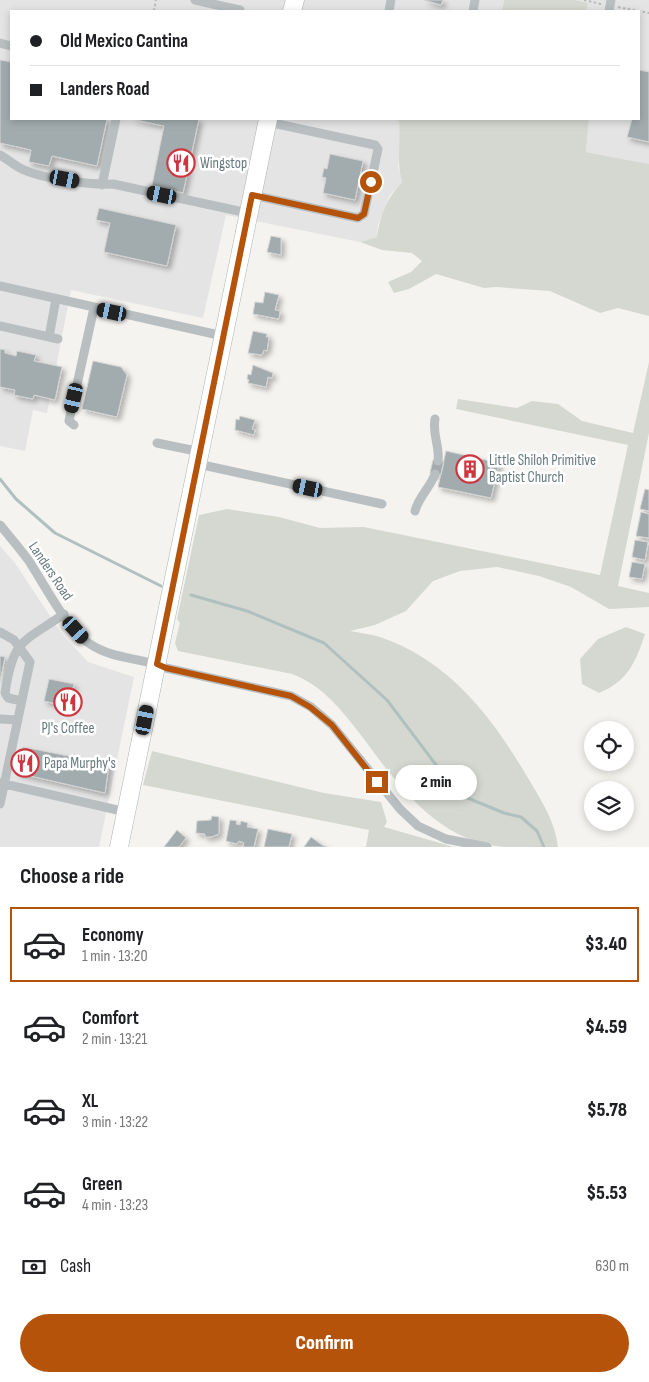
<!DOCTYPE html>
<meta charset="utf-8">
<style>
body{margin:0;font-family:"Sofia Sans Condensed",sans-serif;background:#f2f2f2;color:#202124;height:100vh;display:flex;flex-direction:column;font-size:19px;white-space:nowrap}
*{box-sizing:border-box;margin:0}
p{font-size:16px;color:#757577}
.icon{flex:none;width:28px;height:28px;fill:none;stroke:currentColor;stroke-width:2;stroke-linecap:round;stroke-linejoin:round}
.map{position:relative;height:847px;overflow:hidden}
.panel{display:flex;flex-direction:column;background:#fff;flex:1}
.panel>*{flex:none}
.guide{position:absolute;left:10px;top:10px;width:630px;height:110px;border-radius:0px;box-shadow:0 2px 8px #0003;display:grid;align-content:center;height:110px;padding:0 20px;background:#fff}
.fabs{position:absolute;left:584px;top:721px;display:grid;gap:10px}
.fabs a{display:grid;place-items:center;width:50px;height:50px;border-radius:50%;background:#fff;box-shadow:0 2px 8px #0003;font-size:25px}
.end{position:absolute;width:22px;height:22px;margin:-11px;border:6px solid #b45309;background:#fff;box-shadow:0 0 0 2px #fff}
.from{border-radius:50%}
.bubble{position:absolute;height:35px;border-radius:18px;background:#fff;box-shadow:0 2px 8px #0003;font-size:16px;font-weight:800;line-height:35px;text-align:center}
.car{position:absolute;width:15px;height:30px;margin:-15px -8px;border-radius:6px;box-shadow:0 0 4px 1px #0007;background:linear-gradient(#222 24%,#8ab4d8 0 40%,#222 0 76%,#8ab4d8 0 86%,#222 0)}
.guide b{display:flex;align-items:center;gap:18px;height:48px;font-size:19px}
.guide b+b{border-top:1px solid #e0e0e0}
.guide i{width:12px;height:12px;background:#202124}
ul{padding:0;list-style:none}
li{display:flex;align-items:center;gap:15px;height:75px;margin:0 10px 8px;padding:0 10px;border:2px solid transparent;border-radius:0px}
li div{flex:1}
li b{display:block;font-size:19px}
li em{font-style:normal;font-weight:800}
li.on{border-color:#b45309}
li>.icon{width:45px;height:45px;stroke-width:1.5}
h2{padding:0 20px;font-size:22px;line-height:60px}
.pay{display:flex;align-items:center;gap:12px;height:55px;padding:0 20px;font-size:19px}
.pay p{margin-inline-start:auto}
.button{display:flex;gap:10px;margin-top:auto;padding:10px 20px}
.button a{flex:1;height:58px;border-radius:30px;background:#b45309;color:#fff;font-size:20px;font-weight:800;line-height:58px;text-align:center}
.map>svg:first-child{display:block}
.built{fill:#e4e4e4}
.green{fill:#d5d8d0}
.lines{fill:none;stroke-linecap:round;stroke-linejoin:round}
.stream{stroke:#b0c0bf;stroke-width:3}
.building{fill:#a2acae;stroke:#d5d4d3;filter:url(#shadow)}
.major-casing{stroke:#adb3b4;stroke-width:19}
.path{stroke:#b5b9ba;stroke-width:2;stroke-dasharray:2.5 2.5;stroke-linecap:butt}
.minor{stroke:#b9bfc0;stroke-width:9}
.major{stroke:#fff;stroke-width:18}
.route{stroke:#b45309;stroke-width:6}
.labels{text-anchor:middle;stroke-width:5;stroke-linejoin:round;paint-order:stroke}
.poi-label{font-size:15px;fill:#667a7e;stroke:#fff;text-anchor:start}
.street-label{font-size:15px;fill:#667a7e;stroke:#fff}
</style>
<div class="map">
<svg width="649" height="847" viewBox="0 0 649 847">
<defs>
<filter id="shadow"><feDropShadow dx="3.5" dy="3.5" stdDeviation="2.5" flood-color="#0004"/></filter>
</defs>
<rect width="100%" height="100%" fill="#f4f3f0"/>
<!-- built -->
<path class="built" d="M0,0h504l-2,11h-491v108h378l10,2 2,20 -3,26 4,15 -12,13 -12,30 -1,12 -17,5 -134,-27 -23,103 -132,-28 -24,123 -14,-3 -8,41 -25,-5z
M575,0h74v164l-63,-12 3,-33h50v-108h-53l2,-8z
M0,546l15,17 47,71 26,28 46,15 -35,170h-99z"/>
<!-- green -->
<path class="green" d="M504,0h71l13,3 -2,8h-84z
M389,119h200l-3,33 63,12v152l-31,-8 -18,5 -50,-22 -54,-4 -12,1 -48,-14 -27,15 -15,4 -6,-11 23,-10 11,-11 -10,-8 -30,-3 -22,-8 17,-5c3,-22 10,-39 25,-55 -6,-20 -1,-40 -3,-61z
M649,362v71l-31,153 31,7v14l-40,2 -38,-22 -32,-11 -42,-9 -37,4 -27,10 -27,30 -31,14 -25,6c10,2 20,3 30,6 70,24 112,80 148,141 13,22 27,43 30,69 -18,0 -36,0 -54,0 -69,-5 -109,-67 -147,-117 -19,-24 -36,-45 -65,-56l-114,-23 -3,-8 5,-20 -3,-4 22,-104 28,-6 52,8 41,11 44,-1 236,48 28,-130 -172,-36 2,-10 59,9 15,-7 26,3 24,17 51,12z
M626,627l19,7c-9,28 -18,48 -46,59l-17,-9 -2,-25 18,-20z
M152,751l172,42 57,9 6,20 -3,5 70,20h-88l3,-17 -226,-45z"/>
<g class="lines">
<!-- stream -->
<path class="stream" d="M0,479l16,20 39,34 106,53
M191,595l56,16 77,32 63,57 71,94 46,19 17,4 16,14 7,16"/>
</g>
<!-- building -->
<path class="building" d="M424,0h19l-2,5z
M0,60l11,2v57h96l-10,47 -45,-10 -3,10 -20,-4 2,-12 -31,-7z
M639,70l10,2v70l-22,-5 5,-18h7z
M132,119h67l-16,74 -31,-8 12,-59z
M330,154l33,7 -8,39 -32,-7 3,-15 -4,-1 2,-9 3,1z
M99,208l77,17 -9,41 -63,-14 6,-29 -14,-3z
M271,236l10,2v17l-14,-3z
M265,292l14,3 -4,15 5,1 -1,8 -26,-5 2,-12 8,1z
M253,331l14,3 -1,3h3l-2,14 -3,-1 -2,5 -14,-2z
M0,349l5,1v3l11,3 1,-5 19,4 -2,6 28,6 -7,33 -21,-5 -1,4 -19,-4 1,-5 -15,-3z
M93,361l28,6 6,8 -10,42 -35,-8z
M253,365l20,8 -1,5 -4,-1 -2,10 -18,-4 1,-3 -2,-1 1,-5 3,1z
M240,416l15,4 -3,9 3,1 -1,5 -19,-5 1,-11 3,1z
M446,451l53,12 -8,35 -53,-11z
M433,460l11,2 -3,13 -11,-2z
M645,489l4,1v21l-9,-2z
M641,512l8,2v24l-13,-2z
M635,540l13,2 -3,18 -13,-3z
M632,562l13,2 -3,15 -13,-2z
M0,656l5,1 -5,24z
M49,679l25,5 -5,23 -25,-6z
M23,747l86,17 -4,29 -88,-20z
M212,816l7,1v17l-8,3h-6v-3l-9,-1 1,-12 14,-1z
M230,820l7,1 -1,3 4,1 1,-4 7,2 -1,4 11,2 -4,18h-11l1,-4 -5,-2 -2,3 -11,-3z
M268,829l24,5 -3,13h-25z
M177,830l9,8 -7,9h-15z
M311,837l11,8 5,2h-23z"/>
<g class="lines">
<!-- major casing -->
<g class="major-casing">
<path id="major" d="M292,11l3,-11
M119,847l149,-728"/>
</g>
<!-- path -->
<path class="path" d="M584,0l17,4
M618,7l31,6
M154,11l2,-11"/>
<!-- minor -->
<path class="minor" d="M195,0l45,10
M389,11l2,-11
M473,11l2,-11
M609,11l2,-11
M0,43l11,3
M0,155c7,4 13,9 20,13 21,11 70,17 93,16l135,29
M102,185l14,-66
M252,195l106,23 6,-4 14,-65 -3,-4 -107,-23
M0,286l223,50
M0,326l58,13
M49,337l7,-38
M435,419c-3,16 5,27 3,42
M74,425l-5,-4 1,-5 24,-108
M157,443l44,9
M198,464l184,40
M415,511c4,-15 15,-23 20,-37
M0,525c10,12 20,24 29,36 15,23 39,70 61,83 24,16 51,13 76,24l125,28 20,11 21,18 68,84 18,17 28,13 41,8
M0,632l14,8 16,22 -30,142
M22,701l-14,-3 -3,-5c8,-54 17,-50 59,-79
M0,719l18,1
M0,783l126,29"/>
<!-- major -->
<use href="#major" class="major"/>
</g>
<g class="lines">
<!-- route -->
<path class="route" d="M371,182l-7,32 -6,4 -106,-23 -95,469 9,4 125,28 19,11 22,18 45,57"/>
</g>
<!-- icons -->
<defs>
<g id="restaurant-ring" transform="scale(1.4375)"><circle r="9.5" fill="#fff" stroke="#ce353e" stroke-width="1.5"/><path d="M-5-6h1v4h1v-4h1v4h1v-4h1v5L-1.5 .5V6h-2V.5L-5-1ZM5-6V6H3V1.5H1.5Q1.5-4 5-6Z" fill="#ce353e"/></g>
<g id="building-ring" transform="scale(1.4375)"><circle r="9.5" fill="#fff" stroke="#ce353e" stroke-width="1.5"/><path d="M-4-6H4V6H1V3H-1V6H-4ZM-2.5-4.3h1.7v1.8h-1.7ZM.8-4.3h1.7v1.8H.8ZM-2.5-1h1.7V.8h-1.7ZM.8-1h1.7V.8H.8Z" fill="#ce353e"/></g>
</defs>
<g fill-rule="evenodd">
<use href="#restaurant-ring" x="181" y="163"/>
<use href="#building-ring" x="470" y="469"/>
<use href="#restaurant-ring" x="68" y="702"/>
<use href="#restaurant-ring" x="25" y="763"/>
</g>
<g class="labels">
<!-- poi labels -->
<g class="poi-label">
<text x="200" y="168">Wingstop</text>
<text x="489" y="465">Little Shiloh Primitive<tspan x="489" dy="17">Baptist Church</tspan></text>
<text x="68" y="733" text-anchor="middle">PJ's Coffee</text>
<text x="44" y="768">Papa Murphy's</text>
</g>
<!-- street labels -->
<g class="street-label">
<text transform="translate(51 571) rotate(56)" y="5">Landers Road</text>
</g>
</g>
</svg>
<div class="fabs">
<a><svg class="icon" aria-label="locate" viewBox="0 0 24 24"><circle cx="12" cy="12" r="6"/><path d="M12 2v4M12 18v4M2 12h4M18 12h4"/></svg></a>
<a><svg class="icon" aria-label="layers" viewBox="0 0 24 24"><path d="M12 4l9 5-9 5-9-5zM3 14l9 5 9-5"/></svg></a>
</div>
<i class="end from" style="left:371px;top:182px"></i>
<i class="end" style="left:377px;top:782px"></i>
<div class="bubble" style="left:395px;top:765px;width:82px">2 min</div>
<i class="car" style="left:65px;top:179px;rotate:101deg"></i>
<i class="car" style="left:162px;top:195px;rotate:282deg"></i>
<i class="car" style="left:112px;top:312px;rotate:282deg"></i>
<i class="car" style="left:74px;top:398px;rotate:193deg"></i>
<i class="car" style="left:308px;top:488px;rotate:282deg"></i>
<i class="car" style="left:76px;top:630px;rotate:138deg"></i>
<i class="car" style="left:145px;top:720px;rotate:11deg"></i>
<div class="guide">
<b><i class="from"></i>Old Mexico Cantina</b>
<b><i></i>Landers Road</b>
</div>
</div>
<section class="panel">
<h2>Choose a ride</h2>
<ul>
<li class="on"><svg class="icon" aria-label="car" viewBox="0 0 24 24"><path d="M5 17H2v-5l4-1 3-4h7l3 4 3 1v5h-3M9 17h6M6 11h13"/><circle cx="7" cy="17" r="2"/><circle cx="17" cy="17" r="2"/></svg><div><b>Economy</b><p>1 min · 13:20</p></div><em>$3.40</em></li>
<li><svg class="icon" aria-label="car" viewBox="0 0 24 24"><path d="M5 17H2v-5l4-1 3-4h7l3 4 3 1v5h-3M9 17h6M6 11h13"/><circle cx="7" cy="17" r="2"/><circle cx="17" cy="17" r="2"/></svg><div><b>Comfort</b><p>2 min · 13:21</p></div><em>$4.59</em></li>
<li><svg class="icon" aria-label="car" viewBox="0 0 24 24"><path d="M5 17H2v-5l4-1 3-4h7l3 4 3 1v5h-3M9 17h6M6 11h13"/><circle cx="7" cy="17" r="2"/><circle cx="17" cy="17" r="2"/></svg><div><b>XL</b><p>3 min · 13:22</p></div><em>$5.78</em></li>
<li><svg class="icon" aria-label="car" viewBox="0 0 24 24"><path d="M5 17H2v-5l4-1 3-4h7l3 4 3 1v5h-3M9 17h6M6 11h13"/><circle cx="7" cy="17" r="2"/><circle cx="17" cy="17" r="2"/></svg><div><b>Green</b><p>4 min · 13:23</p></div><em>$5.53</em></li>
</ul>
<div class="pay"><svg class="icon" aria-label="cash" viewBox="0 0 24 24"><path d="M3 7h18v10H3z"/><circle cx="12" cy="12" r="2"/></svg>Cash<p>630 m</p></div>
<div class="button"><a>Confirm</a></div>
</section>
